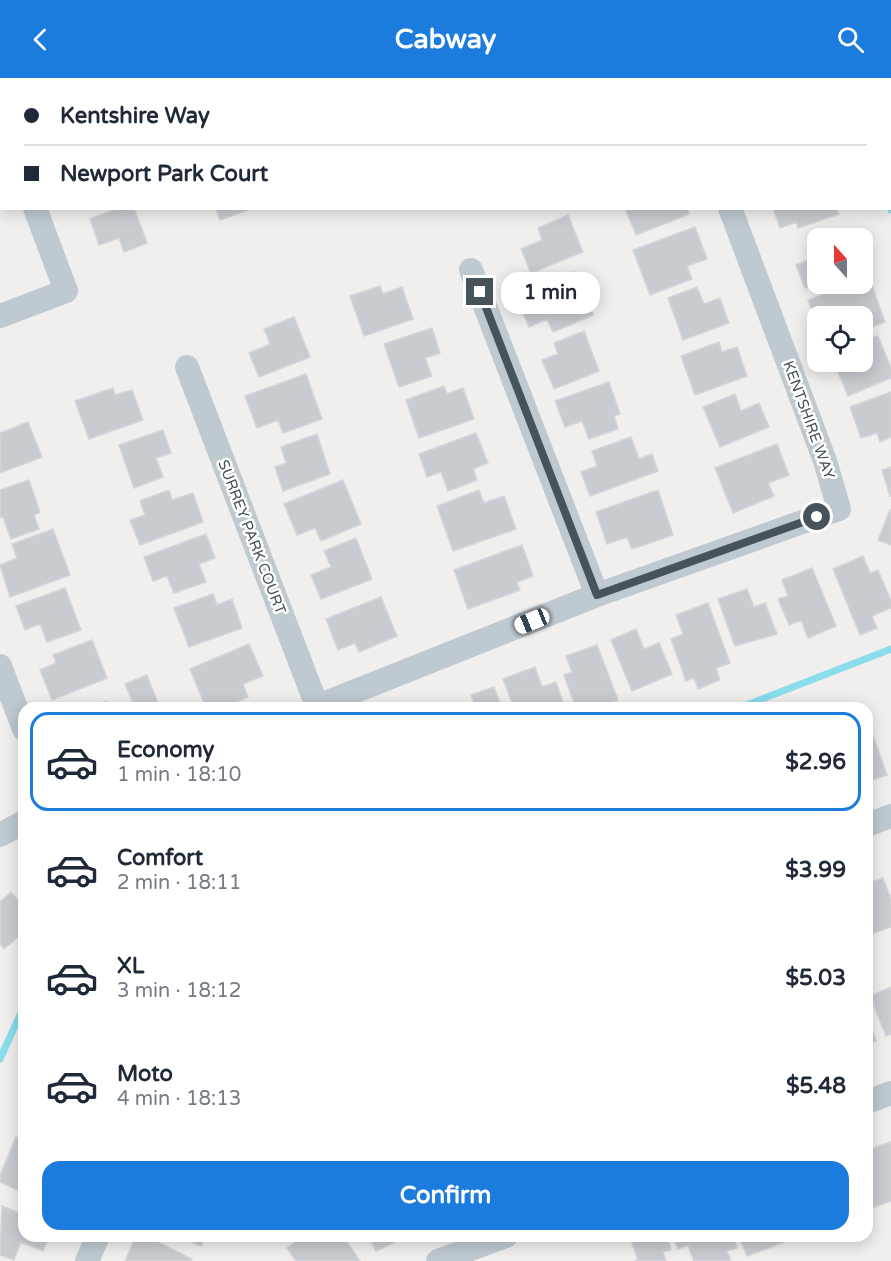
<!DOCTYPE html>
<meta charset="utf-8">
<style>
body{margin:0;font-family:"Varela Round",sans-serif;background:#f2f2f3;color:#1f2937;height:100vh;display:flex;flex-direction:column;font-size:22px;white-space:nowrap}
*{box-sizing:border-box;margin:0}
p{font-size:20px;color:#747a83}
.icon{flex:none;width:33px;height:33px;fill:none;stroke:currentColor;stroke-width:2;stroke-linecap:round;stroke-linejoin:round}
.map{position:relative;flex:1;overflow:hidden}
.drawer{position:absolute;left:18px;top:624px;width:855px;height:540px;display:flex;flex-direction:column;background:#fff;border-radius:18px;box-shadow:0 3px 15px #0003}
.drawer>*{flex:none}
.hud{position:absolute;left:0px;top:0px;width:891px;height:132px;box-shadow:0 3px 15px #0003;display:grid;align-content:center;height:132px;padding:0 24px;background:#fff}
.needle{width:39px;rotate:339deg}
.fabs{position:absolute;left:807px;top:150px;display:grid;gap:12px}
.fabs a{display:grid;place-items:center;width:66px;height:66px;border-radius:12px;background:#fff;box-shadow:0 3px 15px #0003;font-size:30px}
.end{position:absolute;width:27px;height:27px;margin:-14px;border:8px solid #46535b;background:#fff;box-shadow:0 0 0 3px #fff}
.from{border-radius:50%}
.bubble{position:absolute;height:42px;border-radius:18px;background:#fff;box-shadow:0 3px 15px #0003;font-size:20px;font-weight:800;line-height:42px;text-align:center}
.car{position:absolute;width:18px;height:36px;margin:-18px -9px;border-radius:8px;box-shadow:0 0 4px 2px #0007;background:linear-gradient(#fff 24%,#345 0 40%,#fff 0 76%,#345 0 86%,#fff 0)}
.hud b{display:flex;align-items:center;gap:21px;height:57px;font-size:22px}
.hud b+b{border-top:2px solid #e0e1e3}
.hud i{width:15px;height:15px;background:#1f2937}
ul{padding:10px 0 0;list-style:none}
li{display:flex;align-items:center;gap:18px;height:99px;margin:0 12px 9px;padding:0 12px;border:3px solid transparent;border-radius:18px}
li div{flex:1}
li b{display:block;font-size:22px}
li em{font-style:normal;font-weight:800}
li.selected{border-color:#1b7cdd}
li>.icon{width:54px;height:54px;stroke-width:1.5}
.primary-button{display:flex;gap:12px;margin-top:auto;padding:12px 24px}
.primary-button a{flex:1;height:69px;border-radius:18px;background:#1b7cdd;color:#fff;font-size:24px;font-weight:800;line-height:69px;text-align:center}
header{display:flex;justify-content:space-between;align-items:center;height:78px;padding:0 24px;background:#1b7cdd;color:#fff;font-size:27px;font-weight:800}
.map>svg:first-child{display:block}
.lines{fill:none;stroke-linecap:round;stroke-linejoin:round}
.stream{stroke:#8addeb;stroke-width:7}
.building{fill:#c8ccd1;stroke:#d2d5d9;stroke-width:1.5}
.minor{stroke:#bec9d0;stroke-width:24}
.route{stroke:#46535b;stroke-width:8}
.labels{text-anchor:middle;stroke-width:5;stroke-linejoin:round;paint-order:stroke}
.street-label{font-size:15px;fill:#46535b;stroke:#fff}
</style>
<header><svg class="icon" aria-label="back" viewBox="0 0 24 24"><path d="M15 5l-7 7 7 7"/></svg>Cabway<svg class="icon" aria-label="search" viewBox="0 0 24 24"><circle cx="10" cy="10" r="6"/><path d="M15 15l6 6"/></svg></header>
<div class="map">
<svg width="891" height="1183" viewBox="0 0 891 1183">
<rect width="100%" height="100%" fill="#f1eeee"/>
<g class="lines">
<!-- stream -->
<path class="stream" d="M831,0l1,2
M890,128l1,4
M739,630l152,-59
M0,981l24,-53"/>
</g>
<!-- building -->
<path class="building" d="M32,0h46v2h-45z
M165,0h67l1,2h-67z
M333,0h63v2h-67z
M118,130h16l13,35 -23,9 -5,-14 -20,7 -9,-26z
M216,130h37l-33,12z
M625,130h62l2,6 -53,21z
M773,130h64l2,6 -41,14 -2,-6 -16,6z
M568,137l15,37 -52,21 -10,-24 21,-9 -4,-12z
M695,149l12,32 -20,7 5,13 -42,16 -17,-45z
M840,153l2,7h-21z
M818,162v43l-13,5 -9,-23 20,-8 -6,-14z
M575,194l18,43 -40,17 -6,-13 -18,8 -13,-31z
M869,199l16,45 -23,9v-15h-44v10l-10,-26 44,-16h10v-4z
M380,208l3,8 19,-7 11,32 -49,17 -14,-40z
M697,209l7,17 16,-6 9,25 -46,17 -15,-42z
M294,239l16,40 -51,20 -10,-24 21,-9 -6,-15z
M432,250l8,25 -15,5 7,18 -33,11 -15,-43z
M584,253l15,40 -45,18 -12,-29 16,-6 -4,-11z
M878,258l13,32v10l-43,18 -13,-31 8,-3h19v-20z
M719,264l3,10 15,-5 10,29 -52,19 -14,-39z
M306,296l16,45 -39,14 -5,-13 -21,8 -12,-32z
M609,304l11,32 -6,2 4,13 -29,10 -7,-18 -17,6 -10,-26z
M444,308l3,8 16,-6 11,31 -55,19 -13,-38z
M113,310l2,7 17,-5 11,30 -54,19 -14,-38z
M891,314v45l-11,5 -3,-9 -16,5 -11,-31z
M735,316l6,17 18,-8 10,24 -49,20 -17,-40z
M28,344l14,35 -42,16v-40z
M163,352l8,23 -15,5 7,19 -29,11 -15,-43z
M476,355l12,30 -15,6 4,11 -29,11 -7,-19 -14,5 -8,-23z
M317,356l13,40 -47,17 -8,-24 11,-4 -5,-16z
M631,359l8,22 13,-5 6,17 -68,25 -9,-24 16,-6 -5,-15z
M777,366l12,31 -21,8 6,13 -41,17 -18,-45z
M891,389v29h-1l-8,-26z
M29,402l11,32 -6,3 5,14 -28,10 -8,-22 -3,1v-28z
M343,402l18,44 -40,17 -6,-13 -18,7 -13,-31z
M169,412l3,10 21,-7 10,29 -63,23 -10,-25 15,-5 -5,-14z
M479,412l5,13 20,-7 12,33 -63,22 -16,-45z
M658,412l15,45 -41,14 -5,-12 -20,7 -11,-32z
M890,432h1v35l-13,-5z
M53,451l17,46 -60,22 -10,-32 17,-7 -5,-14z
M206,456l9,24 -16,6 7,18 -32,11 -7,-17 -14,5 -9,-24z
M356,460l16,41 -51,20 -10,-24 20,-8 -7,-16z
M522,467l11,31 -16,6 3,8 -52,19 -14,-39z
M863,478l7,17 8,-3 13,31v7l-19,8 5,12 -17,7 -27,-66z
M812,490l24,58 -28,12 -7,-18 -12,5 -11,-26 10,-3 -6,-16z
M65,510l16,42 -34,12 -7,-18 -15,6 -9,-24z
M747,511l7,18 11,-4 12,31 -42,12 -17,-47z
M213,516l4,11 15,-6 10,29 -53,19 -15,-39z
M381,519l16,39 -38,16 -4,-9 -17,7 -12,-31z
M708,525l22,60 -14,5 4,12 -22,9 -4,-11 -8,3 -15,-42 12,-5 -7,-19z
M636,551l8,20 15,-6 13,31 -40,17 -21,-51z
M92,562l15,38 -55,22 -12,-30 16,-7 -3,-8z
M249,566l14,32 -20,8 5,13 -26,11h-16l-16,-39z
M597,567l21,55 -23,8h-19l-12,-33 8,-3 -6,-16z
M535,589l7,20 14,-5 9,26h-51l-11,-29z
M147,597l12,31 -24,2 -10,-24z
M494,609l8,21h-26l-5,-13z
M106,623l2,7h-20z
M867,641l20,56 -20,7z
M883,800l8,21v28l-24,9v-52z
M11,814l13,15v25l-20,17 -4,-5v-42z
M891,909v47l-5,2 -16,-40z
M867,937l9,26 -9,3z
M16,1059l8,4v52l-24,-11v-7z
M891,1064v59l-17,6 -2,-6 -5,1v-52z
M2,1128l22,9v21h25l-6,15 -22,-9 -7,18 -14,-5z
M136,1158h10l46,23 -1,2h-66z
M178,1158h27l-4,10z
M305,1158h38l17,25h-64l-9,-13z
M369,1158h34l1,2 -28,13z
M667,1158l4,14 -8,2 3,9h-32l4,-1 -8,-23z
M673,1158h60l4,12 -10,3 4,10h-37l-6,-16 -10,4z
M739,1158h56v2l-48,18z"/>
<g class="lines">
<!-- minor -->
<path class="minor" d="M277,0v2
M695,0l1,2
M0,38l2,4
M471,192l126,325
M0,238l66,-25 -31,-83
M187,289l130,339
M0,588l24,63
M313,630l284,-113 242,-86 -14,-48 -95,-253
M867,747l24,-9
M0,757l24,-13
M867,1024l24,-9
M87,1183l11,-25
M438,1183l68,-25"/>
</g>
<g class="lines">
<!-- route -->
<path class="route" d="M480,214l117,303 220,-78"/>
</g>
<g class="labels">
<!-- street labels -->
<g class="street-label">
<text transform="translate(809 342) rotate(70)" y="5">KENTSHIRE WAY</text>
<text transform="translate(252 459) rotate(69)" y="5">SURREY PARK COURT</text>
</g>
</g>
</svg>
<div class="fabs">
<a><svg class="needle" viewBox="-14 -14 28 28"><path d="M0-13l5 13h-10z" fill="#e53935"/><path d="M0 13l5-13h-10z" fill="#747a83"/></svg></a>
<a><svg class="icon" aria-label="locate" viewBox="0 0 24 24"><circle cx="12" cy="12" r="6"/><path d="M12 2v4M12 18v4M2 12h4M18 12h4"/></svg></a>
</div>
<i class="end from" style="left:817px;top:439px"></i>
<i class="end" style="left:480px;top:214px"></i>
<div class="bubble" style="left:501px;top:194px;width:99px">1 min</div>
<i class="car" style="left:532px;top:543px;rotate:248deg"></i>
<div class="hud">
<b><i class="from"></i>Kentshire Way</b>
<b><i></i>Newport Park Court</b>
</div>
<section class="drawer">
<ul>
<li class="selected"><svg class="icon" aria-label="car" viewBox="0 0 24 24"><path d="M5 17H2v-5l4-1 3-4h7l3 4 3 1v5h-3M9 17h6M6 11h13"/><circle cx="7" cy="17" r="2"/><circle cx="17" cy="17" r="2"/></svg><div><b>Economy</b><p>1 min · 18:10</p></div><em>$2.96</em></li>
<li><svg class="icon" aria-label="car" viewBox="0 0 24 24"><path d="M5 17H2v-5l4-1 3-4h7l3 4 3 1v5h-3M9 17h6M6 11h13"/><circle cx="7" cy="17" r="2"/><circle cx="17" cy="17" r="2"/></svg><div><b>Comfort</b><p>2 min · 18:11</p></div><em>$3.99</em></li>
<li><svg class="icon" aria-label="car" viewBox="0 0 24 24"><path d="M5 17H2v-5l4-1 3-4h7l3 4 3 1v5h-3M9 17h6M6 11h13"/><circle cx="7" cy="17" r="2"/><circle cx="17" cy="17" r="2"/></svg><div><b>XL</b><p>3 min · 18:12</p></div><em>$5.03</em></li>
<li><svg class="icon" aria-label="car" viewBox="0 0 24 24"><path d="M5 17H2v-5l4-1 3-4h7l3 4 3 1v5h-3M9 17h6M6 11h13"/><circle cx="7" cy="17" r="2"/><circle cx="17" cy="17" r="2"/></svg><div><b>Moto</b><p>4 min · 18:13</p></div><em>$5.48</em></li>
</ul>
<div class="primary-button"><a>Confirm</a></div>
</section>
</div>
